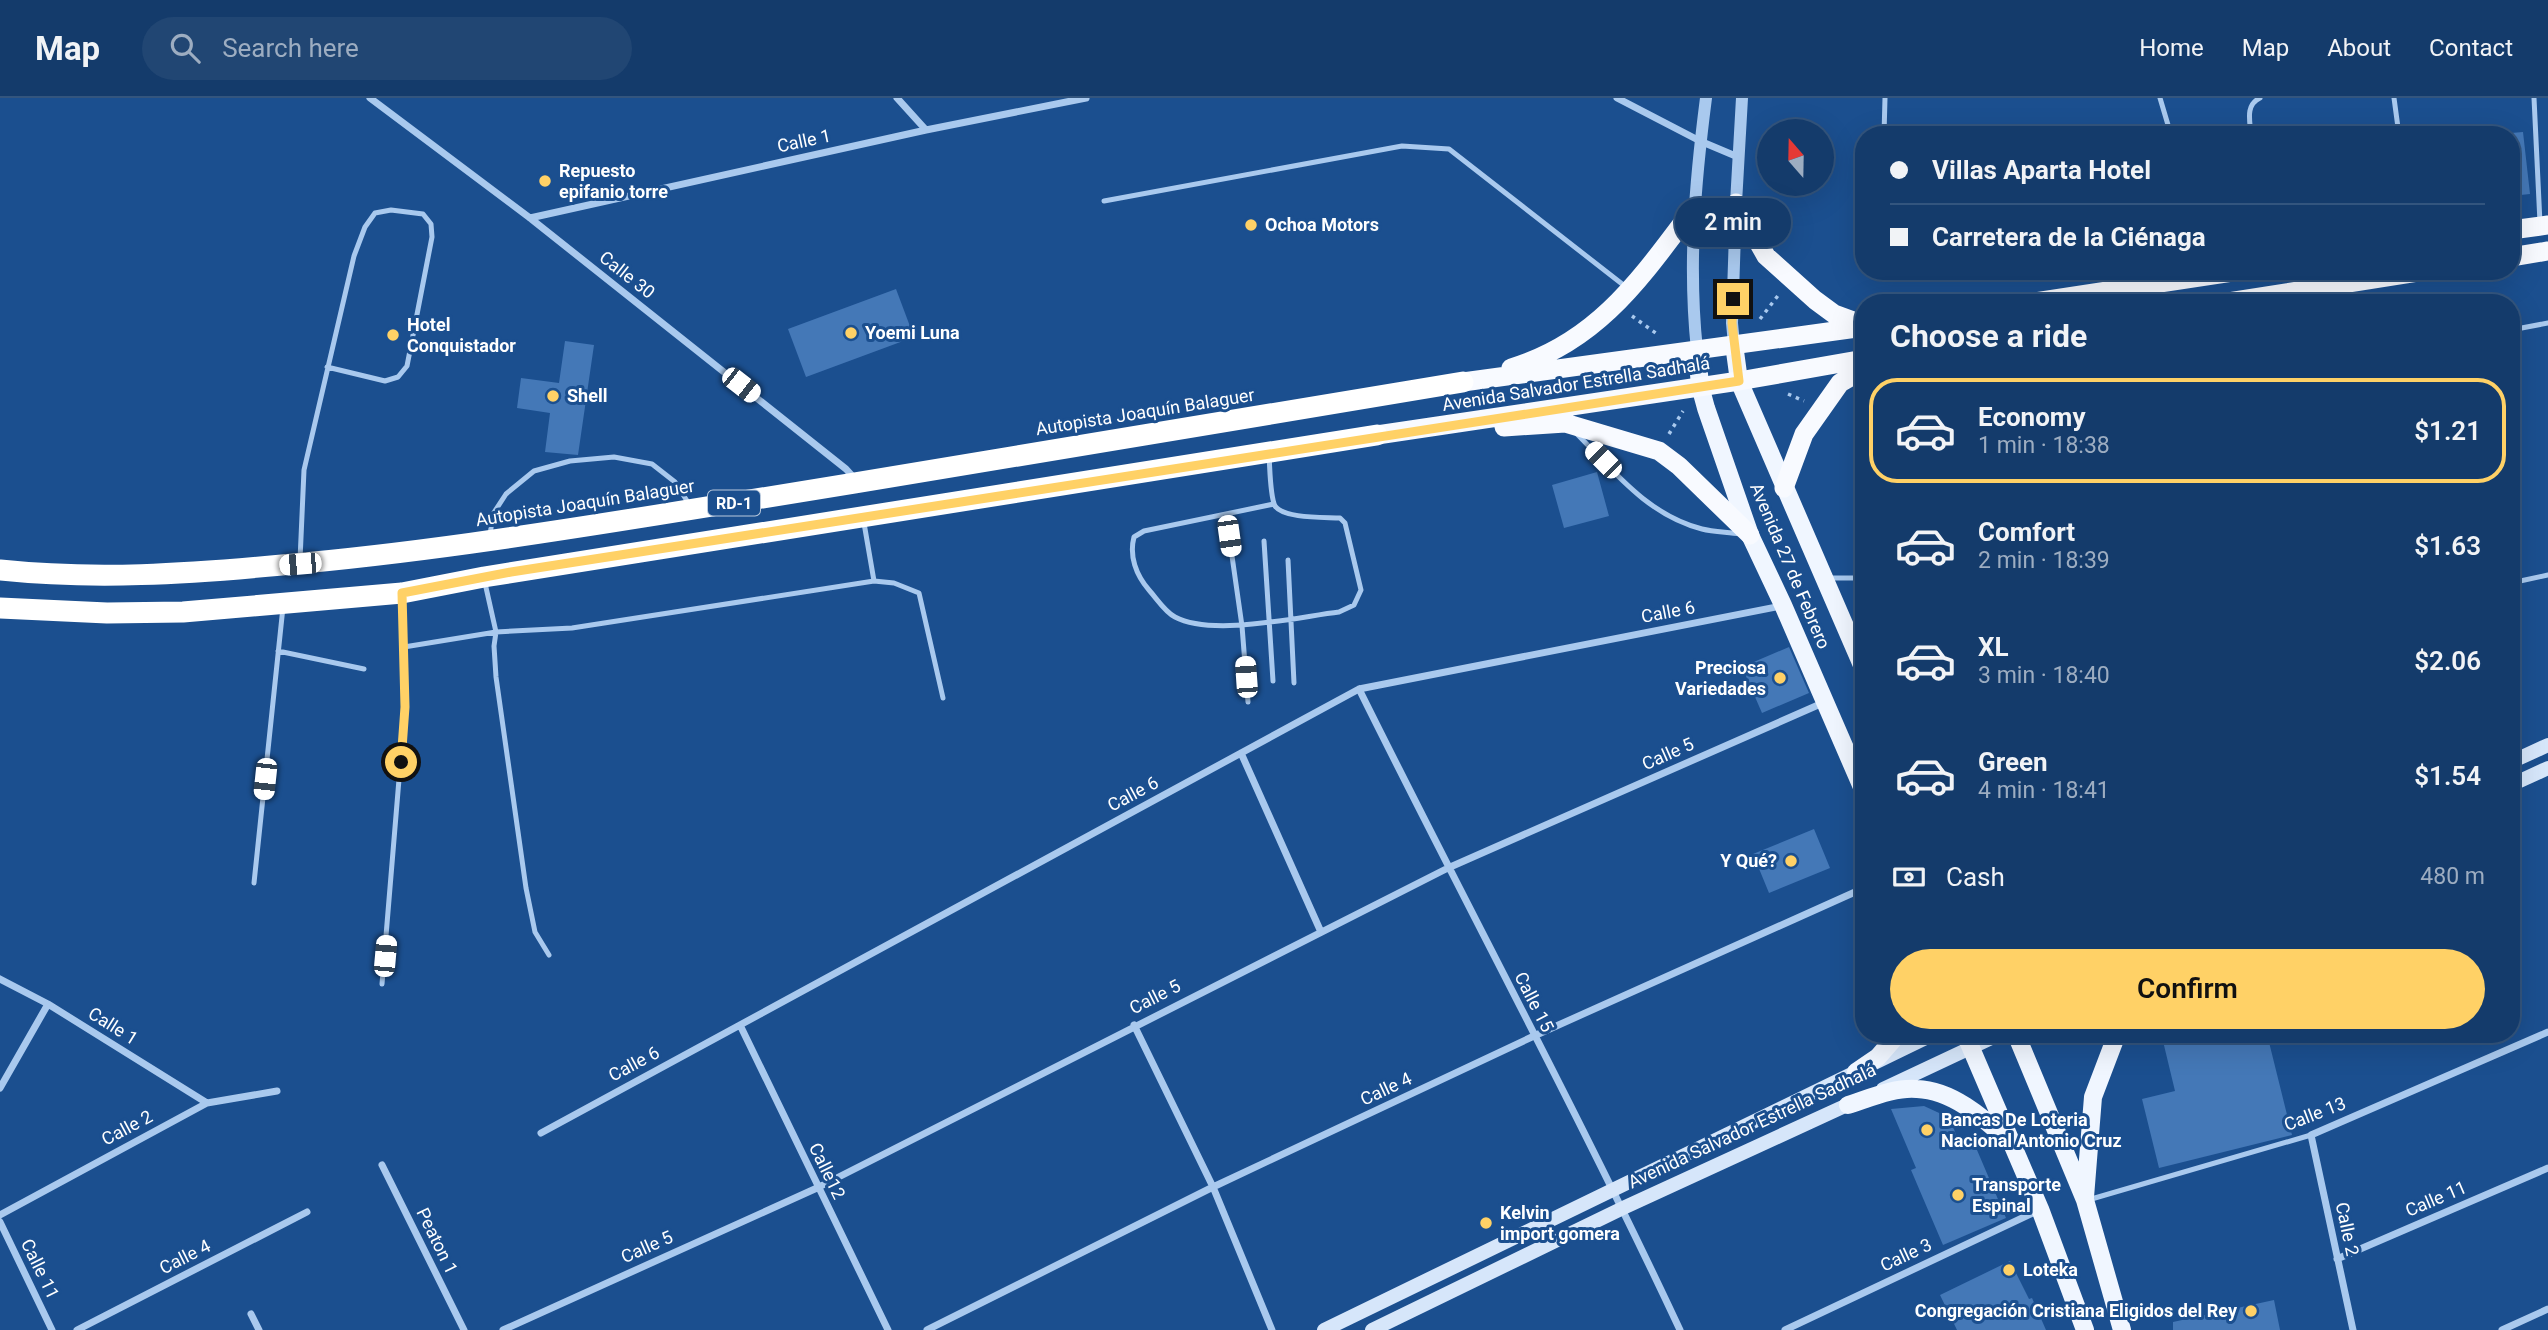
<!DOCTYPE html>
<meta charset="utf-8">
<style>
body{margin:0;font-family:Roboto,sans-serif;background:#214673;color:#f1f3f6;height:100vh;display:flex;flex-direction:column;font-size:26px;white-space:nowrap}
*{box-sizing:border-box;margin:0}
p{font-size:23px;color:#9dadc1}
.icon{flex:none;width:38px;height:38px;fill:none;stroke:currentColor;stroke-width:2;stroke-linecap:round;stroke-linejoin:round}
.map{position:relative;flex:1;overflow:hidden}
.sheet{position:absolute;left:1855px;top:196px;width:665px;height:749px;display:flex;flex-direction:column;background:#143b6b;border-radius:28px;box-shadow:0 7px 28px #0002,0 0 0 2px #33557e}
.sheet>*{flex:none}
.banner{position:absolute;left:1855px;top:28px;width:665px;height:154px;border-radius:28px;box-shadow:0 7px 28px #0002,0 0 0 2px #33557e;display:grid;align-content:center;height:154px;padding:0 35px;background:#143b6b}
.needle{width:46px;rotate:340deg}
.controls{position:absolute;left:1757px;top:21px;display:grid;gap:14px}
.controls a{display:grid;place-items:center;width:77px;height:77px;border-radius:50%;background:#143b6b;box-shadow:0 7px 28px #0002,0 0 0 2px #33557e;font-size:35px}
.end{position:absolute;width:32px;height:32px;margin:-16px;border:9px solid #ffd166;background:#111;box-shadow:0 0 0 4px #111}
.from{border-radius:50%}
.bubble{position:absolute;height:49px;border-radius:24px;background:#143b6b;box-shadow:0 7px 28px #0002,0 0 0 2px #33557e;font-size:23px;font-weight:600;line-height:49px;text-align:center}
.car{position:absolute;width:21px;height:42px;margin:-21px -10px;border-radius:9px;box-shadow:0 0 5px 2px #0007;background:linear-gradient(#fff 24%,#345 0 40%,#fff 0 76%,#345 0 86%,#fff 0)}
.banner b{display:flex;align-items:center;gap:24px;height:66px;font-size:26px}
.banner b+b{border-top:2px solid #33557e}
.banner i{width:18px;height:18px;background:#f1f3f6}
ul{padding:0;list-style:none}
li{display:flex;align-items:center;gap:21px;height:105px;margin:0 14px 10px;padding:0 21px;border:4px solid transparent;border-radius:28px}
li div{flex:1}
li b{display:block;font-size:26px}
li em{font-style:normal;font-weight:600}
li.on{border-color:#ffd166}
li>.icon{width:63px;height:63px;stroke-width:1.5}
h2{padding:0 35px;font-size:32px;line-height:84px}
.pay{display:flex;align-items:center;gap:18px;height:77px;padding:0 35px;font-size:26px}
.pay p{margin-inline-start:auto}
.button{display:flex;gap:14px;margin-top:auto;padding:14px 35px}
.button a{flex:1;height:80px;border-radius:42px;background:#ffd166;color:#111;font-size:28px;font-weight:600;line-height:80px;text-align:center}
header{display:flex;align-items:center;gap:42px;box-sizing:border-box;height:98px;padding:0 35px;background:#143b6b;border-bottom:2px solid #33557e}
header strong{font-size:33px}
nav{display:flex;gap:38px;margin-inline-start:auto;font-size:24px}
.search{width:490px;height:63px;background:#214673;display:flex;align-items:center;gap:18px;box-sizing:border-box;padding:0 24px;border-radius:38px;color:#9dadc1;font-size:26px}
.map>svg:first-child{display:block}
.building{fill:#4478b7}
.lines{fill:none;stroke-linecap:round;stroke-linejoin:round}
.path{stroke:#a9c9ee;stroke-width:3.5;stroke-dasharray:3.5 5;stroke-linecap:butt}
.service{stroke:#a9c9ee;stroke-width:5}
.minor{stroke:#a9c9ee;stroke-width:7}
.tertiary{stroke:#a9c9ee;stroke-width:12}
.secondary{stroke:#d6e6fa;stroke-width:14}
.primary{stroke:#f0f6ff;stroke-width:18}
.trunk{stroke:#f8faff;stroke-width:19}
.motorway{stroke:#fff;stroke-width:21}
.route{stroke:#ffd166;stroke-width:9}
.poi-dot{fill:#ffd166;stroke:#1b4f8f;stroke-width:2.5}
.labels{text-anchor:middle;stroke-width:6;stroke-linejoin:round;paint-order:stroke}
.shield{fill:#1b4f8f;stroke:#bbcadd;stroke-width:2}
.shield-label{font-size:16px;font-weight:bold;fill:#fff}
.street-label{font-size:18px;fill:#fff;stroke:#1b4f8f}
.poi-label{font-size:18px;font-weight:bold;fill:#fff;stroke:#1b4f8f;text-anchor:start}
</style>
<header>
<strong>Map</strong>
<div class="search"><svg class="icon" aria-label="search" viewBox="0 0 24 24"><circle cx="10" cy="10" r="6"/><path d="M15 15l6 6"/></svg>Search here</div>
<nav><a>Home</a><a>Map</a><a>About</a><a>Contact</a></nav>
</header>
<div class="map">
<svg width="2548" height="1232" viewBox="0 0 2548 1232">
<rect width="100%" height="100%" fill="#1b4f8f"/>
<!-- building -->
<path class="building" d="M2523,34l7,62 -19,2v-63z
M896,191l18,48 -108,40 -18,-48z
M565,243l29,4 -16,110 -33,-3 5,-39 -33,-5 4,-30 38,5z
M1597,374l12,44 -45,12 -12,-43z
M1789,549l20,46 -47,20 -20,-46z
M1814,731l16,39 -61,25 -16,-39z
M2176,936h91l25,101 -133,33 -17,-69 33,-8 -13,-54z
M1924,1008l26,12 11,31 13,-6 32,75 -63,27 -32,-75 5,-2 -25,-59z
M2010,1163l19,38 3,-1 14,32h-89l-17,-35z
M2274,1202l6,30h-107v-8z"/>
<g class="lines">
<!-- path -->
<path class="path" d="M1632,218l25,18
M1760,221l20,-26
M1788,296l16,7
M1669,336l14,-23"/>
<!-- service -->
<path class="service" d="M2160,0l11,37
M2394,0l5,37
M2534,0l6,125
M1884,37l1,-37
M2251,37c-1,-14 -6,-30 9,-37
M1104,103l298,-55 47,3 177,138
M2511,232l37,-7
M1575,334c38,38 72,83 127,97 12,3 26,3 38,5
M1269,358c1,12 1,40 6,50 9,13 50,11 65,12l5,5 16,67 -7,15 -15,7c-42,5 -126,25 -164,5 -10,-5 -18,-18 -26,-27 -13,-15 -20,-34 -15,-53l10,-6 130,-27
M1226,416l16,112 6,76
M864,425l10,58
M490,437l3,-21 13,-20 28,-23 36,-10 44,-4 38,7 23,18 14,22
M1264,443l9,140
M300,462l4,-90 50,-214 11,-29 10,-14 16,-3 32,4 8,10 1,13 -25,129 -9,11 -13,4 -58,-14
M1288,462l6,123
M1828,480h36
M485,485l11,49 76,-4 302,-47 20,2 25,10 24,105
M2511,485l37,-8
M404,549l92,-15 -2,14 2,31 30,211 9,44 14,23
M278,553l86,18
M254,785l29,-276
M382,886l23,-277 -3,-110
M2088,1102l223,-65"/>
<!-- minor -->
<path class="minor" d="M370,0l160,120 316,251 10,11
M897,0l29,32
M1617,0l83,43 38,16
M530,120l396,-88 160,-32
M1359,591c106,214 220,425 321,641
M1241,655l80,179
M0,881l48,25 159,99
M740,927l148,305
M1134,927l79,162 59,143
M0,990l48,-84
M541,1035l818,-444 422,-83
M382,1067l82,165
M0,1117l207,-112 70,-12
M0,1124l52,108
M2337,1161l211,-91
M251,1216l8,16
M77,1232l230,-118
M503,1232l314,-142 631,-320 377,-166
M927,1232l286,-143 321,-151 330,-148
M1785,1232l254,-120
M2353,1232l-42,-195 237,-103
M2502,1232l46,-21"/>
<!-- tertiary -->
<path class="tertiary" d="M1734,246l-2,-21 4,-120 6,-105
M1697,252c-9,-85 -2,-167 9,-252"/>
<!-- secondary -->
<path class="secondary" d="M2511,664l37,-17
M2511,687l37,-17
M1883,991l117,-55
M1324,1232l610,-296
M1372,1232l251,-122 235,-108"/>
<!-- primary -->
<path class="primary" d="M1734,246l5,37 125,289
M1697,252l3,36 6,22 44,127 33,70 81,187
M1965,936l75,175 45,121
M2016,936l69,166 37,130
M1856,974l22,-15 20,-23
M1848,1007c22,-7 47,-18 69,-16 34,1 66,28 89,50
M2085,1099l8,-100 24,-63"/>
<!-- trunk -->
<path class="trunk" d="M1736,105l30,53 49,44 19,14 30,11
M2511,132l37,-5
M2511,159l37,-6
M2028,205l211,-32
M2222,205l202,-32
M1511,270c87,-26 130,-90 182,-159
M1463,284l401,-55
M1504,329l61,-4 94,28 20,15 71,69
M1377,337l362,-54 125,-22
M1784,390l20,-54 36,-51 24,-14"/>
<!-- motorway -->
<path class="motorway" d="M0,472c95,10 187,4 282,-5 126,-11 250,-30 375,-50 269,-43 538,-88 806,-133
M0,510l107,5 76,-1 219,-19 82,-16 893,-142"/>
</g>
<g class="lines">
<!-- route -->
<path class="route" d="M401,664l4,-55 -3,-114 109,-21 1228,-191 -7,-58 1,-24"/>
</g>
<!-- markers -->
<g class="poi-dot">
<circle cx="545" cy="83" r="7"/>
<circle cx="1251" cy="127" r="7"/>
<circle cx="851" cy="235" r="7"/>
<circle cx="393" cy="237" r="7"/>
<circle cx="553" cy="298" r="7"/>
<circle cx="1780" cy="580" r="7"/>
<circle cx="1791" cy="763" r="7"/>
<circle cx="1927" cy="1032" r="7"/>
<circle cx="1958" cy="1097" r="7"/>
<circle cx="1486" cy="1125" r="7"/>
<circle cx="2009" cy="1172" r="7"/>
<circle cx="2251" cy="1213" r="7"/>
</g>
<g class="labels">
<!-- shield labels -->
<rect class="shield" x="708" y="392.5" width="52" height="25" rx="5"/>
<g class="shield-label">
<text x="734" y="411">RD-1</text>
</g>
<!-- street labels -->
<g class="street-label">
<text transform="translate(804 43) rotate(-12)" y="6">Calle 1</text>
<text transform="translate(627 177) rotate(38)" y="6">Calle 30</text>
<text transform="translate(1576 286) rotate(-9)" y="6">Avenida Salvador Estrella Sadhalá</text>
<text transform="translate(1145 314) rotate(-9)" y="6">Autopista Joaquín Balaguer</text>
<text transform="translate(585 405) rotate(-9)" y="6">Autopista Joaquín Balaguer</text>
<text transform="translate(1790 468) rotate(67)" y="6">Avenida 27 de Febrero</text>
<text transform="translate(1668 514) rotate(-11)" y="6">Calle 6</text>
<text transform="translate(1668 656) rotate(-24)" y="6">Calle 5</text>
<text transform="translate(1133 696) rotate(-28)" y="6">Calle 6</text>
<text transform="translate(1155 899) rotate(-27)" y="6">Calle 5</text>
<text transform="translate(1534 904) rotate(63)" y="6">Calle 15</text>
<text transform="translate(113 928) rotate(32)" y="6">Calle 1</text>
<text transform="translate(634 966) rotate(-28)" y="6">Calle 6</text>
<text transform="translate(1386 991) rotate(-25)" y="6">Calle 4</text>
<text transform="translate(2315 1016) rotate(-21)" y="6">Calle 13</text>
<text transform="translate(1752 1028) rotate(-25)" y="6">Avenida Salvador Estrella Sadhalá</text>
<text transform="translate(127 1030) rotate(-28)" y="6">Calle 2</text>
<text transform="translate(827 1073) rotate(64)" y="6">Calle12</text>
<text transform="translate(2436 1101) rotate(-23)" y="6">Calle 11</text>
<text transform="translate(2347 1131) rotate(78)" y="6">Calle 2</text>
<text transform="translate(437 1143) rotate(64)" y="6">Peaton 1</text>
<text transform="translate(647 1149) rotate(-24)" y="6">Calle 5</text>
<text transform="translate(1906 1157) rotate(-25)" y="6">Calle 3</text>
<text transform="translate(185 1159) rotate(-27)" y="6">Calle 4</text>
<text transform="translate(40 1171) rotate(64)" y="6">Calle 11</text>
</g>
<!-- poi labels -->
<g class="poi-label">
<text x="559" y="79">Repuesto<tspan x="559" dy="21">epifanio torre</tspan></text>
<text x="1265" y="133">Ochoa Motors</text>
<text x="407" y="233">Hotel<tspan x="407" dy="21">Conquistador</tspan></text>
<text x="865" y="241">Yoemi Luna</text>
<text x="567" y="304">Shell</text>
<text x="1766" y="576" text-anchor="end">Preciosa<tspan x="1766" dy="21">Variedades</tspan></text>
<text x="1777" y="769" text-anchor="end">Y Qué?</text>
<text x="1941" y="1028">Bancas De Loteria<tspan x="1941" dy="21">Nacional Antonio Cruz</tspan></text>
<text x="1972" y="1093">Transporte<tspan x="1972" dy="21">Espinal</tspan></text>
<text x="1500" y="1121">Kelvin<tspan x="1500" dy="21">import gomera</tspan></text>
<text x="2023" y="1178">Loteka</text>
<text x="2237" y="1219" text-anchor="end">Congregación Cristiana Eligidos del Rey</text>
</g>
</g>
</svg>
<div class="controls">
<a><svg class="needle" viewBox="-14 -14 28 28"><path d="M0-13l5 13h-10z" fill="#e53935"/><path d="M0 13l5-13h-10z" fill="#9dadc1"/></svg></a>
</div>
<i class="end from" style="left:401px;top:664px"></i>
<i class="end" style="left:1733px;top:201px"></i>
<div class="bubble" style="left:1675px;top:100px;width:116px">2 min</div>
<i class="car" style="left:741px;top:287px;rotate:128deg"></i>
<i class="car" style="left:1603px;top:362px;rotate:315deg"></i>
<i class="car" style="left:1229px;top:438px;rotate:172deg"></i>
<i class="car" style="left:300px;top:466px;rotate:265deg"></i>
<i class="car" style="left:1246px;top:579px;rotate:356deg"></i>
<i class="car" style="left:265px;top:681px;rotate:186deg"></i>
<i class="car" style="left:385px;top:858px;rotate:5deg"></i>
<div class="banner">
<b><i class="from"></i>Villas Aparta Hotel</b>
<b><i></i>Carretera de la Ciénaga</b>
</div>
<section class="sheet">
<h2>Choose a ride</h2>
<ul>
<li class="on"><svg class="icon" aria-label="car" viewBox="0 0 24 24"><path d="M5 17H2v-5l4-1 3-4h7l3 4 3 1v5h-3M9 17h6M6 11h13"/><circle cx="7" cy="17" r="2"/><circle cx="17" cy="17" r="2"/></svg><div><b>Economy</b><p>1 min · 18:38</p></div><em>$1.21</em></li>
<li><svg class="icon" aria-label="car" viewBox="0 0 24 24"><path d="M5 17H2v-5l4-1 3-4h7l3 4 3 1v5h-3M9 17h6M6 11h13"/><circle cx="7" cy="17" r="2"/><circle cx="17" cy="17" r="2"/></svg><div><b>Comfort</b><p>2 min · 18:39</p></div><em>$1.63</em></li>
<li><svg class="icon" aria-label="car" viewBox="0 0 24 24"><path d="M5 17H2v-5l4-1 3-4h7l3 4 3 1v5h-3M9 17h6M6 11h13"/><circle cx="7" cy="17" r="2"/><circle cx="17" cy="17" r="2"/></svg><div><b>XL</b><p>3 min · 18:40</p></div><em>$2.06</em></li>
<li><svg class="icon" aria-label="car" viewBox="0 0 24 24"><path d="M5 17H2v-5l4-1 3-4h7l3 4 3 1v5h-3M9 17h6M6 11h13"/><circle cx="7" cy="17" r="2"/><circle cx="17" cy="17" r="2"/></svg><div><b>Green</b><p>4 min · 18:41</p></div><em>$1.54</em></li>
</ul>
<div class="pay"><svg class="icon" aria-label="cash" viewBox="0 0 24 24"><path d="M3 7h18v10H3z"/><circle cx="12" cy="12" r="2"/></svg>Cash<p>480 m</p></div>
<div class="button"><a>Confirm</a></div>
</section>
</div>
